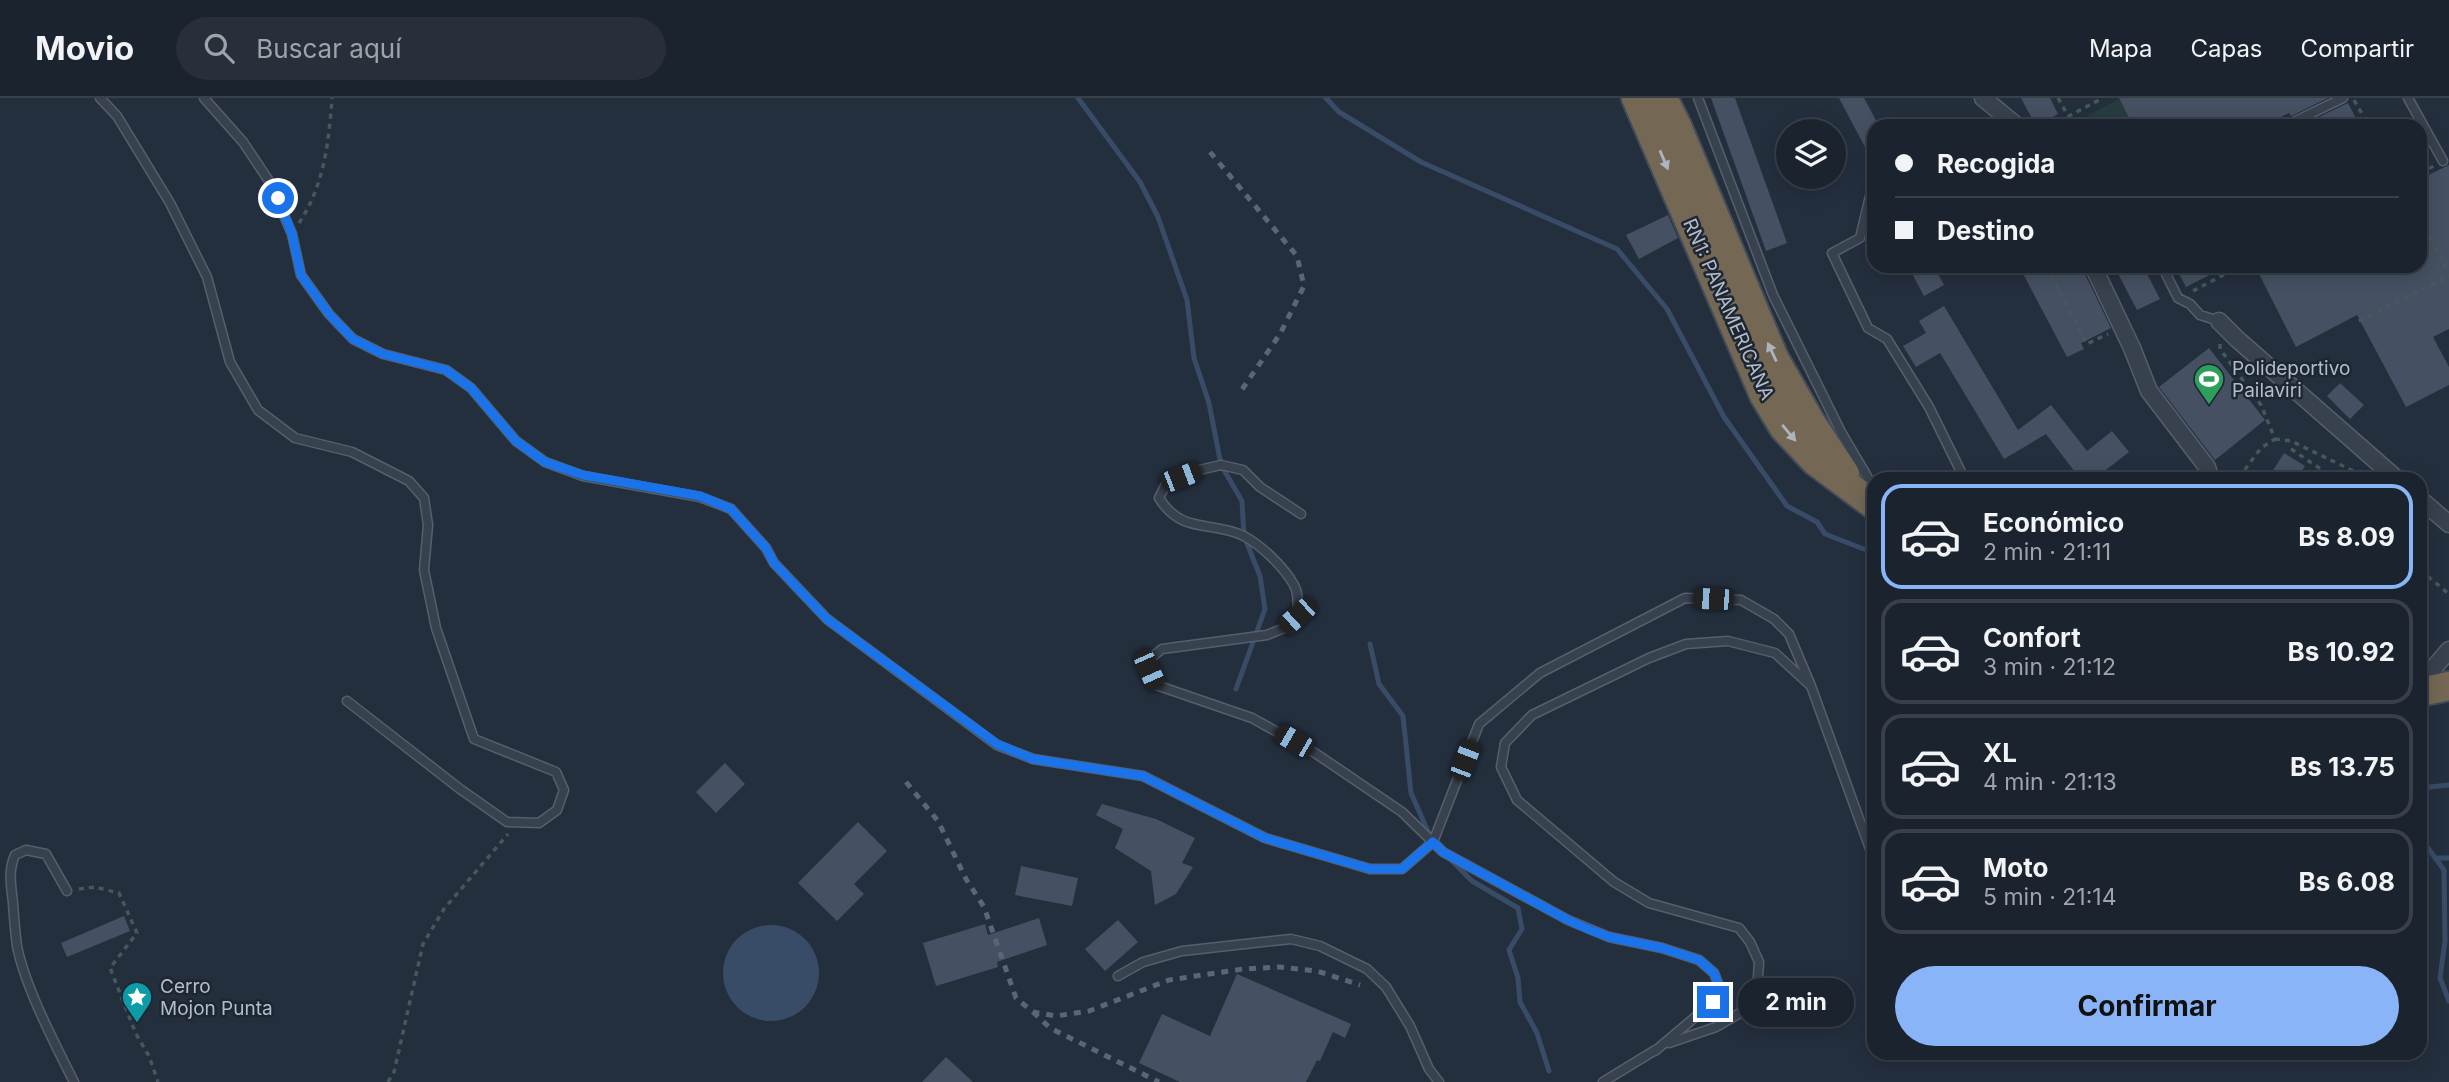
<!DOCTYPE html>
<html lang="es">
<meta charset="utf-8">
<style>
body{margin:0;font-family:Inter,sans-serif;background:#282f3a;color:#f1f3f6;height:100vh;display:flex;flex-direction:column;font-size:26px;white-space:nowrap}
*{box-sizing:border-box;margin:0}
p{font-size:23px;color:#a0a4aa}
.icon{flex:none;width:38px;height:38px;fill:none;stroke:currentColor;stroke-width:2;stroke-linecap:round;stroke-linejoin:round}
.map{position:relative;flex:1;overflow:hidden}
.details{position:absolute;left:1867px;top:374px;width:560px;height:588px;display:flex;flex-direction:column;background:#1b232e;border-radius:21px;box-shadow:0 4px 18px #0003,0 0 0 2px #39404a}
.details>*{flex:none}
.guide{position:absolute;left:1867px;top:21px;width:560px;height:154px;border-radius:21px;box-shadow:0 4px 18px #0003,0 0 0 2px #39404a;display:grid;align-content:center;height:154px;padding:0 28px;background:#1b232e}
.tools{position:absolute;left:1776px;top:21px;display:grid;gap:14px}
.tools a{display:grid;place-items:center;width:70px;height:70px;border-radius:50%;background:#1b232e;box-shadow:0 4px 18px #0003,0 0 0 2px #39404a;font-size:35px}
.end{position:absolute;width:32px;height:32px;margin:-16px;border:9px solid #1a73e8;background:#fff;box-shadow:0 0 0 4px #fff}
.from{border-radius:50%}
.bubble{position:absolute;height:49px;border-radius:24px;background:#1b232e;box-shadow:0 4px 18px #0003,0 0 0 2px #39404a;font-size:23px;font-weight:700;line-height:49px;text-align:center}
.car{position:absolute;width:21px;height:42px;margin:-21px -10px;border-radius:9px;box-shadow:0 0 5px 2px #0007;background:linear-gradient(#222 24%,#8ab4d8 0 40%,#222 0 76%,#8ab4d8 0 86%,#222 0)}
.guide b{display:flex;align-items:center;gap:24px;height:66px;font-size:26px}
.guide b+b{border-top:2px solid #39404a}
.guide i{width:18px;height:18px;background:#f1f3f6}
ul{padding:12px 0 0;list-style:none}
li{display:flex;align-items:center;gap:21px;height:105px;margin:0 14px 10px;padding:0 14px;border:4px solid #39404a;border-radius:21px}
li div{flex:1}
li b{display:block;font-size:26px}
li em{font-style:normal;font-weight:700}
li.active{border-color:#8ab4f8}
li>.icon{width:63px;height:63px;stroke-width:1.5}
.primary-button{display:flex;gap:14px;margin-top:auto;padding:14px 28px}
.primary-button a{flex:1;height:80px;border-radius:42px;background:#8ab4f8;color:#111;font-size:28px;font-weight:700;line-height:80px;text-align:center}
header{display:flex;align-items:center;gap:42px;box-sizing:border-box;height:98px;padding:0 35px;background:#1b232e;border-bottom:2px solid #39404a}
header strong{font-size:33px}
nav{display:flex;gap:38px;margin-inline-start:auto;font-size:24px}
.search{width:490px;height:63px;background:#282f3a;display:flex;align-items:center;gap:18px;box-sizing:border-box;padding:0 24px;border-radius:38px;color:#a0a4aa;font-size:26px}
.map>svg:first-child{display:block}
.green{fill:#263c3f}
.water{fill:#394c67}
.lines{fill:none;stroke-linecap:round;stroke-linejoin:round}
.stream{stroke:#394c67;stroke-width:5}
.building{fill:#455162}
.lane-casing{stroke:#565f6c;stroke-width:11}
.street-casing{stroke:#565f6c;stroke-width:19}
.highway-casing{stroke:#434c59;stroke-width:32}
.path{stroke:#44595c;stroke-width:3.5;stroke-dasharray:5 5;stroke-linecap:butt}
.lane{stroke:#38414e;stroke-width:8}
.street{stroke:#38414e;stroke-width:16}
.highway{stroke:#746855;stroke-width:28}
.rail{stroke:#5a6575;stroke-width:5;stroke-dasharray:7 7;stroke-linecap:butt}
.oneway{fill:#aeb4bd}
.route{stroke:#1a73e8;stroke-width:9}
.labels{text-anchor:middle;stroke-width:5;stroke-linejoin:round;paint-order:stroke}
.street-label{font-size:19px;fill:#b4bcc9;stroke:#1d2633}
.poi-label{font-size:19px;fill:#b4bcc9;stroke:#1d2633;text-anchor:start}
</style>
<header>
<strong>Movio</strong>
<div class="search"><svg class="icon" aria-label="search" viewBox="0 0 24 24"><circle cx="10" cy="10" r="6"/><path d="M15 15l6 6"/></svg>Buscar aquí</div>
<nav><a>Mapa</a><a>Capas</a><a>Compartir</a></nav>
</header>
<div class="map">
<svg width="2449" height="984" viewBox="0 0 2449 984">
<rect width="100%" height="100%" fill="#242f3e"/>
<!-- green -->
<path class="green" d="M2119,1l14,27h-46l-4,-8z"/>
<!-- water -->
<path class="water" d="M723 875a48 48 0 1 1 96 0a48 48 0 1 1-96 0Z"/>
<g class="lines">
<!-- stream -->
<path class="stream" d="M1078,0l62,84 18,35 29,83 7,58 15,45 12,62 21,36 2,35 16,40 5,33 -29,80
M1326,0l13,14 82,50 196,87 50,60 57,108 63,89 30,16 8,12 49,19
M1370,546l9,40 24,32 8,77 19,43
M2420,690l29,-3
M2420,739l24,33 1,71 -5,37 9,23
M2435,760h14
M1450,761l22,22 46,27 4,21 -13,21 9,28 2,24 17,31 12,38"/>
</g>
<!-- building -->
<path class="building" d="M1711,0h24l52,145 -21,8z
M1839,0h25l15,28h-5v38z
M2021,0h29l8,16 -22,12z
M2119,0h209l-37,18 -2,-3 -26,13h-130z
M2348,5l12,23h-60l46,-22z
M2449,67v164l-16,8 16,30v18l-43,22 -49,-92 -61,32 -41,-81h165v-87z
M1668,117l10,23 -39,21 -13,-24z
M1908,168h26l10,19 -20,11z
M2019,168h62l30,62 -30,15 3,6 -17,8z
M2114,168h29l17,33 -23,11z
M2175,168h52l-41,21z
M1944,208l74,124 33,-25 36,46 25,-20 17,21 -36,28h-12l-35,-46 -42,25 -64,-106 -24,14 -13,-21 23,-13 -7,-12z
M2209,250l56,72 -50,40 -56,-73z
M2340,285l24,22 -14,14 -23,-23z
M2284,355l21,13 -9,14h-29z
M725,665l20,21 -29,29 -20,-21z
M1102,706l54,15 39,19 -13,25 11,4 -17,27 -21,11 -4,-34 -36,-23 8,-19 -27,-14z
M858,724l29,29 -33,33 10,10 -27,27 -39,-38z
M1021,768l57,12 -6,28 -57,-11z
M124,818l6,15 -63,26 -6,-14z
M1039,820l8,27 -50,17 1,5 -62,19 -13,-43 62,-19 3,11z
M1118,822l20,22 -33,29 -20,-22z
M1237,876l114,50 -6,14 -12,-6 -13,29 -3,-1 -11,22h-126l-41,-19 23,-49 48,22z
M946,959l27,25h-51z"/>
<g class="lines">
<!-- lane casing -->
<g class="lane-casing">
<path id="lane" d="M100,0l17,18 53,87 37,74 23,85 28,48 37,28 57,14 57,29 15,17 4,27 -4,45 12,58 38,111 82,33 8,18 -7,20 -18,13 -32,-1 -47,-33 -113,-88
M204,0l39,44 26,39 23,53 9,41 28,39 24,25 30,15 63,16 25,18 45,53 29,21 38,14 117,21 31,12 35,39 8,15 53,56 170,126 36,14 110,17 122,62 105,31h32l31,-27 46,-118 61,-51 145,-75 56,2 33,19 15,15 22,52
M1698,0l75,197 68,137 33,56
M2408,0l35,63
M2285,28l58,-28
M1874,96l-4,2 -10,42 -28,15 36,75 19,11 42,68 36,73
M2162,168l16,32 12,6 10,11 19,6
M1301,416l-41,-27 -17,-17 -22,-5 -26,6 -28,11 -8,16c23,37 52,22 85,38 18,10 40,31 50,49 5,9 4,21 3,31l-13,12 -17,7 -105,14 -11,9 -2,12 7,15 96,33 63,35 87,59 41,40 125,68 41,17 53,11 37,12 15,13 5,13 -6,16 -58,49
M67,793l-21,-37 -20,-4 -11,5c-7,16 -4,30 -2,48 1,14 2,29 4,43 8,41 38,98 57,136
M1118,878l25,-14 39,-11 109,-12 29,7 47,23 19,18 24,39 19,43 10,13
M1669,945l47,-16 24,-14 17,-22 2,-29 -9,-20 -11,-14 -90,-25 -35,-21 -97,-82 -16,-33 4,-24 27,-28 117,-57 37,-14 42,-3 47,12 36,33 63,174
M1603,984l54,-33"/>
</g>
<!-- street casing -->
<g class="street-casing">
<path id="street" d="M1983,0l34,28
M2093,168l39,82 17,43 58,76 4,13
M2219,223l18,18 161,141
M2420,401l29,25
M2420,586l29,-34"/>
</g>
<!-- highway casing -->
<g class="highway-casing">
<path id="highway" d="M1636,0l128,297 20,33 31,33 59,44
M1663,0l14,28 97,232 36,63 35,53
M2420,594l29,-6"/>
</g>
<!-- path -->
<path class="path" d="M2058,0l10,18
M2354,2l15,26
M2050,28l53,-28
M2420,75l14,-7
M2420,122l29,53
M299,125c25,-37 30,-82 33,-125
M2046,168l41,78 21,-10
M2193,193l47,-25
M2359,223l90,-45
M2220,246v5l41,56 14,34 -14,9 -21,28v4
M2275,341l16,2 79,38
M2291,351l46,31
M2420,472l29,24
M79,791l16,-2 24,6 18,40 -27,35 26,66 13,22 9,26
M388,984l6,-10 29,-128 21,-35 64,-75"/>
<!-- lane -->
<use href="#lane" class="lane"/>
<!-- street -->
<use href="#street" class="street"/>
<!-- highway -->
<use href="#highway" class="highway"/>
<!-- rail -->
<path class="rail" d="M1210,54l87,104 7,30 -24,48 -39,57
M906,684l32,39 28,58 18,28 32,91 17,14 23,4 33,-5 80,-31 74,-11 36,-2 38,4 43,14
M1033,914l17,16 109,54"/>
</g>
<!-- one-way arrows -->
<defs><path id="oneway-solid" d="M-6-.8H1V-3.2L6.5 0L1 3.2V.8H-6Z" transform="scale(1.75)"/></defs>
<g class="oneway">
<use href="#oneway-solid" transform="translate(1664 62) rotate(67)"/>
<use href="#oneway-solid" transform="translate(1772 254) rotate(-115)"/>
<use href="#oneway-solid" transform="translate(1789 335) rotate(50)"/>
</g>
<g class="lines">
<!-- route -->
<path class="route" d="M278,100l14,36 9,41 28,39 24,25 30,15 63,16 25,18 45,53 29,21 38,13 117,21 31,13 35,39 8,15 53,56 170,125 36,15 110,17 122,62 105,31h32l31,-27 10,10 125,68 20,9 21,8 53,11 37,12 15,13 5,13 -6,16"/>
</g>
<!-- icons -->
<defs>
<g id="stadium-pin" transform="scale(1.575)"><path d="M0 17L-7.5 6A9.5 9.5 0 1 1 7.5 6Z" fill="#2e9e5b" stroke="#1d2633"/><path d="M0-5a6.5 5 0 1 0 0 10a6.5 5 0 1 0 0-10ZM-3.5-1.8h7v3.6h-7Z" fill="#fff"/></g>
<g id="sight-pin" transform="scale(1.575)"><path d="M0 17L-7.5 6A9.5 9.5 0 1 1 7.5 6Z" fill="#0f9aa8" stroke="#1d2633"/><path d="M0-6L1.8-2.2L6-1.7L2.9 1.2L3.7 5.4L0 3.3L-3.7 5.4L-2.9 1.2L-6-1.7L-1.8-2.2Z" fill="#fff"/></g>
</defs>
<g fill-rule="evenodd">
<use href="#stadium-pin" x="2209" y="281"/>
<use href="#sight-pin" x="137" y="899"/>
</g>
<g class="labels">
<!-- street labels -->
<g class="street-label">
<text transform="translate(1729 211) rotate(66)" y="7">RN1: PANAMERICANA</text>
</g>
<!-- poi labels -->
<g class="poi-label">
<text x="2232" y="277">Polideportivo<tspan x="2232" dy="22">Pailaviri</tspan></text>
<text x="160" y="895">Cerro<tspan x="160" dy="22">Mojon Punta</tspan></text>
</g>
</g>
</svg>
<div class="tools">
<a><svg class="icon" aria-label="layers" viewBox="0 0 24 24"><path d="M12 4l9 5-9 5-9-5zM3 14l9 5 9-5"/></svg></a>
</div>
<i class="end from" style="left:278px;top:100px"></i>
<i class="end" style="left:1713px;top:904px"></i>
<div class="bubble" style="left:1738px;top:880px;width:116px">2 min</div>
<i class="car" style="left:1181px;top:379px;rotate:69deg"></i>
<i class="car" style="left:1713px;top:501px;rotate:272deg"></i>
<i class="car" style="left:1297px;top:518px;rotate:228deg"></i>
<i class="car" style="left:1149px;top:572px;rotate:156deg"></i>
<i class="car" style="left:1294px;top:643px;rotate:300deg"></i>
<i class="car" style="left:1465px;top:662px;rotate:21deg"></i>
<div class="guide">
<b><i class="from"></i>Recogida</b>
<b><i></i>Destino</b>
</div>
<section class="details">
<ul>
<li class="active"><svg class="icon" aria-label="car" viewBox="0 0 24 24"><path d="M5 17H2v-5l4-1 3-4h7l3 4 3 1v5h-3M9 17h6M6 11h13"/><circle cx="7" cy="17" r="2"/><circle cx="17" cy="17" r="2"/></svg><div><b>Económico</b><p>2 min · 21:11</p></div><em>Bs 8.09</em></li>
<li><svg class="icon" aria-label="car" viewBox="0 0 24 24"><path d="M5 17H2v-5l4-1 3-4h7l3 4 3 1v5h-3M9 17h6M6 11h13"/><circle cx="7" cy="17" r="2"/><circle cx="17" cy="17" r="2"/></svg><div><b>Confort</b><p>3 min · 21:12</p></div><em>Bs 10.92</em></li>
<li><svg class="icon" aria-label="car" viewBox="0 0 24 24"><path d="M5 17H2v-5l4-1 3-4h7l3 4 3 1v5h-3M9 17h6M6 11h13"/><circle cx="7" cy="17" r="2"/><circle cx="17" cy="17" r="2"/></svg><div><b>XL</b><p>4 min · 21:13</p></div><em>Bs 13.75</em></li>
<li><svg class="icon" aria-label="car" viewBox="0 0 24 24"><path d="M5 17H2v-5l4-1 3-4h7l3 4 3 1v5h-3M9 17h6M6 11h13"/><circle cx="7" cy="17" r="2"/><circle cx="17" cy="17" r="2"/></svg><div><b>Moto</b><p>5 min · 21:14</p></div><em>Bs 6.08</em></li>
</ul>
<div class="primary-button"><a>Confirmar</a></div>
</section>
</div>
